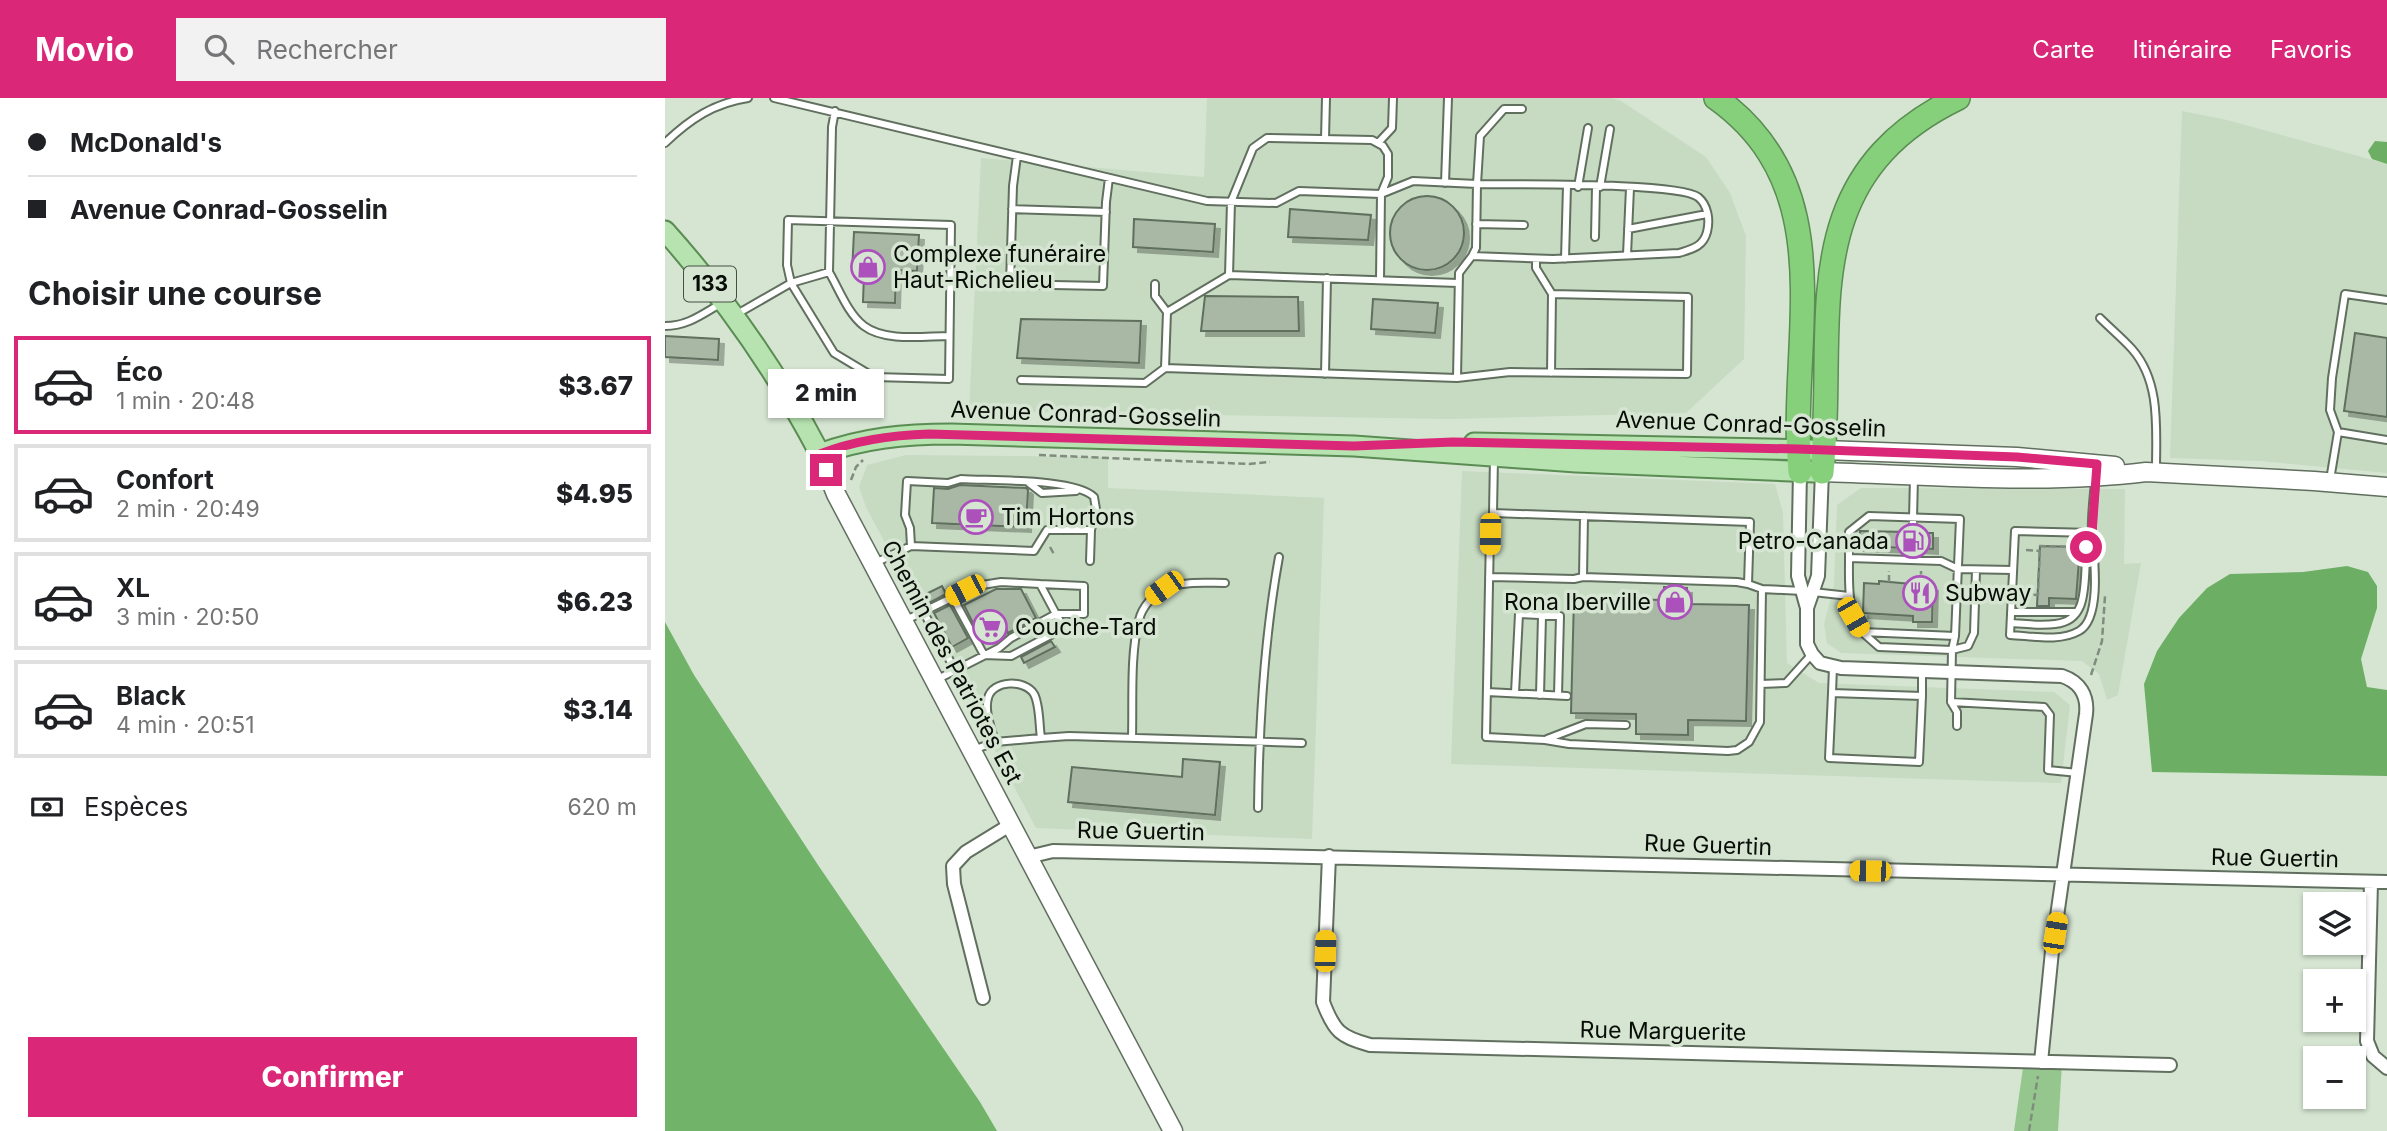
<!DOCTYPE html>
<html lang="fr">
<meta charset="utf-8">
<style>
body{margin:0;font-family:Inter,sans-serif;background:#f2f2f2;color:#202124;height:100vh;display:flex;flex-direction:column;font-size:26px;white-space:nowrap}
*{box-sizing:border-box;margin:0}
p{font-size:23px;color:#757577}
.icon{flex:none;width:38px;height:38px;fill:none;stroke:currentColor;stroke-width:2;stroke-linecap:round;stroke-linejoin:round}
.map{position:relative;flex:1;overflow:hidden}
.side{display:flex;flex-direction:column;background:#fff;width:665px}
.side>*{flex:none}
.guide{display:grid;align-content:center;height:154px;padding:0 28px;background:#fff}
.fabs{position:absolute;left:1638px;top:794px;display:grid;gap:14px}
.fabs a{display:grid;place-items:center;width:63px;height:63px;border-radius:0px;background:#fff;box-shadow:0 2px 5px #0004;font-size:35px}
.end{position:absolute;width:32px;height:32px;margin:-16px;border:9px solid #db2777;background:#fff;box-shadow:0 0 0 4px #fff}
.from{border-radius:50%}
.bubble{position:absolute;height:49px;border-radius:0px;background:#fff;box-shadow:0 2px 5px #0004;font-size:23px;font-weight:800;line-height:49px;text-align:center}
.car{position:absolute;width:21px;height:42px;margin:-21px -10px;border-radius:9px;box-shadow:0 0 5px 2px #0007;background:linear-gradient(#f5c518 24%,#345 0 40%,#f5c518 0 76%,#345 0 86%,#f5c518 0)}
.guide b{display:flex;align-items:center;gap:24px;height:66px;font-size:26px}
.guide b+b{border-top:2px solid #e0e0e0}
.guide i{width:18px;height:18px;background:#202124}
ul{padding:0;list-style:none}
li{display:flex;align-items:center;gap:21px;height:98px;margin:0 14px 10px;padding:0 14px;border:4px solid #e0e0e0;border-radius:0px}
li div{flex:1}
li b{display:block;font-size:26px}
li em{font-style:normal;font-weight:800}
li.on{border-color:#db2777}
li>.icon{width:63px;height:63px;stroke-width:1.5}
h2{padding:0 28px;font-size:32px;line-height:84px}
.pay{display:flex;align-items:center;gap:18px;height:77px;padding:0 28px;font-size:26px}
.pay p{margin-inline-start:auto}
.button{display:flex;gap:14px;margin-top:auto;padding:14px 28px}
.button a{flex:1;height:80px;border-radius:0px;background:#db2777;color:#fff;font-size:28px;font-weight:800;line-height:80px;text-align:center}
header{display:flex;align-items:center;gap:42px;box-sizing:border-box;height:98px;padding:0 35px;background:#db2777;color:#fff}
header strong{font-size:33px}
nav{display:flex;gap:38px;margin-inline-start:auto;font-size:24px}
.search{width:490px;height:63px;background:#f2f2f2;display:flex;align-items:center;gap:18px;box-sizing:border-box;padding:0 24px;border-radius:0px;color:#757577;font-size:26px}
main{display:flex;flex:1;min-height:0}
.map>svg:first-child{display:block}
.built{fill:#c6dbc2}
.green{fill:#95c68e}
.forest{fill:#6caf64}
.water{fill:#71b368}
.building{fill:#a8b8a5;stroke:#606f5e;stroke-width:2;filter:url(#shadow)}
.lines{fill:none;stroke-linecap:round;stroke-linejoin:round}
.lane-casing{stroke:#616f5f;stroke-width:10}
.street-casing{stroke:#616f5f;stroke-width:16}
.secondary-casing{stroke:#616f5f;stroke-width:21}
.primary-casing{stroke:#5a8c53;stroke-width:23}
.highway-casing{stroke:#5a8c53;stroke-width:26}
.path{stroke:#808c7e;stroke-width:2.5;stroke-dasharray:7 3.5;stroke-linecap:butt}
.lane{stroke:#fff;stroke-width:6}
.street{stroke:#fff;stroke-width:12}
.secondary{stroke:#fff;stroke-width:18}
.primary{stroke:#b6e3b0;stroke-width:19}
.highway{stroke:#86d07c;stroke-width:23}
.route{stroke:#db2777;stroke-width:9}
.labels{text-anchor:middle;stroke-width:7;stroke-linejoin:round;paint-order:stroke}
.shield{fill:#d5e5d2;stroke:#464e44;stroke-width:2}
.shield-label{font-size:21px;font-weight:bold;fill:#080d07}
.poi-label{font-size:23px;fill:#080d07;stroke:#d5e5d2;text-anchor:start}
.street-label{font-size:23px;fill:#080d07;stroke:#d5e5d2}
</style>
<header>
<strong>Movio</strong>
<div class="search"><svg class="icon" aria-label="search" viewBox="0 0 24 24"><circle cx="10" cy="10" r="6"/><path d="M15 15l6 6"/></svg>Rechercher</div>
<nav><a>Carte</a><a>Itinéraire</a><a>Favoris</a></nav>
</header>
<main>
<section class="side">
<div class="guide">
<b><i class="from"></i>McDonald's</b>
<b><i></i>Avenue Conrad-Gosselin</b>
</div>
<h2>Choisir une course</h2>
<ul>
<li class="on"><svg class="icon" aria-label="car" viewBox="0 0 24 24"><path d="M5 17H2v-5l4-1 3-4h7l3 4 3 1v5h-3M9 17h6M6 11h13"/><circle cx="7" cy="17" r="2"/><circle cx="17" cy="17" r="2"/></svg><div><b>Éco</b><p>1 min · 20:48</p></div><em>$3.67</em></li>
<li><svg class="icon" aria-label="car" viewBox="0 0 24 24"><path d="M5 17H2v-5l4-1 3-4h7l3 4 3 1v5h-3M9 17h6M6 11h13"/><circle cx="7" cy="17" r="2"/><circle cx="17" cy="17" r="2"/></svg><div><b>Confort</b><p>2 min · 20:49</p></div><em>$4.95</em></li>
<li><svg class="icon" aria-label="car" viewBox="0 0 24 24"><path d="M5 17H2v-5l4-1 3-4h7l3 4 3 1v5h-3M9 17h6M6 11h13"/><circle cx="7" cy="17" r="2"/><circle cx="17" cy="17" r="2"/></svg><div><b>XL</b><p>3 min · 20:50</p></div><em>$6.23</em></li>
<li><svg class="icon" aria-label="car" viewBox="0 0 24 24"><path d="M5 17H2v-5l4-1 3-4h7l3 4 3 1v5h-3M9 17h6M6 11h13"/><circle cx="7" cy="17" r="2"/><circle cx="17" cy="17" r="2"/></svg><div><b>Black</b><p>4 min · 20:51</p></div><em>$3.14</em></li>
</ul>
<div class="pay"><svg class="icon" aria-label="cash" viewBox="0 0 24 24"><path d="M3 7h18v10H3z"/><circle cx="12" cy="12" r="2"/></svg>Espèces<p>620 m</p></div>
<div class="button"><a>Confirmer</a></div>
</section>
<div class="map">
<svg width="1722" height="1033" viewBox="0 0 1722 1033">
<defs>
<filter id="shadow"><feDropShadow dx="5" dy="5" stdDeviation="0" flood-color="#0004"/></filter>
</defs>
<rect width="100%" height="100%" fill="#d5e5d2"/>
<!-- built -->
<path class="built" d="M542,0h405l9,3 85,56 24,36 16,43 -2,123 -58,54 -236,6 -481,-8 12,-253 223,19z
M1517,13l45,9 160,44v309l-127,-12 -90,-3z
M241,357l202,2v31l216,10 -12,341 -276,-11 -170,-321 -7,-20 8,-22z
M797,373l313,13 8,29 4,150 32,20 235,9 16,13 -9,78 -610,-19z
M1196,390l264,1 -1,75 17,-1 -23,132 -11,5 -8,-26 -17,-13 -241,-8 -14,-10 -3,-19 10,-39 3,-80z"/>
<!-- green -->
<path class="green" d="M1359,963l38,2 -4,68h-44z"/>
<!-- forest -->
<path class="forest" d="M1710,43l12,1v22l-15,-5 -4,-8z
M1682,468l21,6 9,14v22l-16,51 6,28 20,3v86l-235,-4 -8,-88 13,-33 22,-33 28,-30 23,-14 73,-2z"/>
<!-- water -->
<path class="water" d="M0,524l29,53 124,190 162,237 17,29h-332z"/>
<!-- building -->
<path class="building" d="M725 135a37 37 0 1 1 74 0a37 37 0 1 1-74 0Z
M625,111l81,6 -3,25 -80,-3z
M469,121l81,5 -2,28 -80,-5z
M189,134l65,3 -2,36 -21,-1 -1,33 -32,-1 1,-29 -12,-1z
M540,198l93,1 1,34h-98z
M708,201l65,4 -3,30 -64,-4z
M356,221l120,2 -2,42 -122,-5z
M1690,235l32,5v79l-43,-6z
M0,238l54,3 -1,21 -53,-3z
M295,387l66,3 2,2 -2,37 -94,-4 2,-35 14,1z
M1195,433l47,1v16l-49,-2z
M1253,435h15v16l-15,-1z
M1375,448l40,1 -4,52 -27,-1v8h-12z
M1214,483l54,5 -1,36h-19v-6l-50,-3 1,-30 15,1z
M277,488l4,8 -17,9 -5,-8z
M999,489l23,1v16l62,1 -3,116 -58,-1v15l-52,-1v-20l-65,-1 3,-115 90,2z
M331,491h25l15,29 -28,15 -2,-5 -13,6 -11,-3 -4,2 -14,-28z
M285,507l18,33 -16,9 -18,-34z
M386,543l4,6 -31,16 -3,-6z
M518,661l37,3 -5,53 -147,-13 4,-35 110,10z"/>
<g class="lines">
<!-- lane casing -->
<g class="lane-casing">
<path id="lane" d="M109,0l433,103 69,2 23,-12 82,3 32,-13 64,3 -1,64 -4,8 -13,17 -2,105 -292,-10 2,-56 62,-37 2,-73 22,-54 14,-10 105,2 11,6 5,8v23l-7,17 -1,86
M660,41l1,-41
M714,44l13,-14 1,-30
M0,45c25,-24 49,-40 83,-45
M352,58l-4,30 -3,98 93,2 3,-84 3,-24
M780,85l3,-85
M913,89l10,-59
M935,89l10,-58
M347,111l94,3
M123,122l163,5 -2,154 -75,-2 -40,-24 -43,-70 -4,-18z
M811,126l48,1
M963,131l79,-15
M930,139l1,-50
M962,157l3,-67
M807,158l81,3 126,-6c13,-4 24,-6 28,-21 3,-12 1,-27 -9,-35 -20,-15 -185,-12 -221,-13l3,-48 24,-27h18
M871,161v9l16,26
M900,161l2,-73
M164,174c10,17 19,42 35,54 21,16 60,10 85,10
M564,177l229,8
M490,186v12l12,16
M72,216l54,-31 38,-11 3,-145 3,-16
M1435,220c10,10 22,20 32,31 29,33 24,80 24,121
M0,228c22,0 36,-11 55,-22
M660,276l2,-96
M792,280l53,-6 177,2 1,-77 -136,-3 -1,79
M356,282l124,3 20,-15
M1673,334l-8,-22 2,-32 13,-84 42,6
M829,360l-1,55 257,9 -2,62 14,5 41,2
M1665,382l8,-48 49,8
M364,385l13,10 34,-2
M828,415l-3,21 -4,203 59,3 24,4 159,7 9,-1 12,-8 11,-20 2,-133
M919,418l-1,61 154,5 11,2
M1427,435l-77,-2 -5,104c22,1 50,7 69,-4 23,-13 15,-74 13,-97 -1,-18 2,-37 3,-54
M246,448l-1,-18 -5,-13 2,-34 41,2 13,-4c30,2 114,-1 133,18l2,12 -5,21 -1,31
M1184,460v-26l20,-16 91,3 -5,117 -93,-4c-15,-25 -13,-46 -13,-74l92,3 17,8 55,1
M1247,462l2,-83
M210,465l36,-17 123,5 13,-21h44
M824,479l85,2 9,-2
M375,486l44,2v28h-28
M1148,494l36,4
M287,498l32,59 27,1 53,-28 -8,-14
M258,513l32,59
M1346,514h65
M239,523l72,-35 25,-4 39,2 16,30 -45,24 -12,10 -63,32
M1346,525c14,1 30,3 44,1 43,-4 23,-62 36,-89
M1197,534l17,15 73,3 16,-4 6,-13 2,-63
M1290,538l-3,14 -1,52 93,5 6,8 -2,55 30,3
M1168,569l-1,26 90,3v-25
M1096,586l25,-1 26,-29
M822,594l80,4
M850,595l4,-79 41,2 -2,79
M1167,595l-3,65 90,4 3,-66
M875,597l2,-79
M1286,604l6,10v14
M376,640l28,-2 233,7
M467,640c1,-36 -2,-85 7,-118 3,-13 15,-27 27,-32 18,-7 40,-5 59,-5
M882,641l39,-15 40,1
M308,652l22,-8 46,-4c-2,-13 -1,-33 -7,-44 -9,-15 -42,-14 -46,4 -4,14 4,32 7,44
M593,710c1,-84 6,-169 21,-251"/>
</g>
<!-- street casing -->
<g class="street-casing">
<path id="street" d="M1135,374l-2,104 9,32v36l5,10 8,9 21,5 221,8c18,6 26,20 24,38l-34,237 -11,111
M1142,510l11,-32 4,-104
M664,758l-6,146c11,29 17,35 47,43l800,20
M363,759l25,-6 1334,31
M1706,784l-4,159 6,15 14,12
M318,900l-29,-114 -1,-18 13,-14 44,-27"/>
</g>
<!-- secondary casing -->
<g class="secondary-casing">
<path id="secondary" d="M1159,352l193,7 98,9
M155,356l16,40 337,637
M1157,374c105,3 220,13 324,0l168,9 73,6"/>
</g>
<!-- primary casing -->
<g class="primary-casing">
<path id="primary" d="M0,133c61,68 112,141 155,223 43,-16 85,-20 131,-20l403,12 222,16 238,10
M809,345l337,7"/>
</g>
<!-- highway casing -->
<g class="highway-casing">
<path id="highway" d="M1051,0c129,92 72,241 84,374
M1157,374c15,-150 -31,-293 136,-374"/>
</g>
<!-- path -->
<path class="path" d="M374,357l210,9 21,-2
M186,382l5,-13 7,-7
M385,449l5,9
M1361,452l14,1
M1224,484v-11
M1256,487v-14
M1358,496l15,1 2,-49 37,1
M1426,577l11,-34 3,-45
M1364,1033l9,-55"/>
<!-- lane -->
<use href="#lane" class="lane"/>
<!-- street -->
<use href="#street" class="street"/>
<!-- secondary -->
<use href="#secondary" class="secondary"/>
<!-- primary -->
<use href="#primary" class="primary"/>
<!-- highway -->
<use href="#highway" class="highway"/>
</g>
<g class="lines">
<!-- route -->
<path class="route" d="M161,372l-6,-16c36,-14 71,-19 109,-20l425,12 99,-4 345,7 219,8 80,7 -5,69 -6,14"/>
</g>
<!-- icons -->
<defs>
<g id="shop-ring" transform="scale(1.75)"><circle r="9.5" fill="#d5e5d2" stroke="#ac51bc" stroke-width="1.5"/><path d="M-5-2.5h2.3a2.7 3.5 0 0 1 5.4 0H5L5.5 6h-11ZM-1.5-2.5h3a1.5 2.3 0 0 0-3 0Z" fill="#ac51bc"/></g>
<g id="cafe-ring" transform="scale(1.75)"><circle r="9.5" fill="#d5e5d2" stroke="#ac51bc" stroke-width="1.5"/><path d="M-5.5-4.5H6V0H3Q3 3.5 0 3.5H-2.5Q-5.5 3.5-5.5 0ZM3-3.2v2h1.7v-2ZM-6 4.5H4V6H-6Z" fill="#ac51bc"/></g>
<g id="fuel-ring" transform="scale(1.75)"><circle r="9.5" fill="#d5e5d2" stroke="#ac51bc" stroke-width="1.5"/><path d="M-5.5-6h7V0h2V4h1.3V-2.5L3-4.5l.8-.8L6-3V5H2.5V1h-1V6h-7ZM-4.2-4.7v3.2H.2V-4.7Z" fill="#ac51bc"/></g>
<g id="restaurant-ring" transform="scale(1.75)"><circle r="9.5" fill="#d5e5d2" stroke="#ac51bc" stroke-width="1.5"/><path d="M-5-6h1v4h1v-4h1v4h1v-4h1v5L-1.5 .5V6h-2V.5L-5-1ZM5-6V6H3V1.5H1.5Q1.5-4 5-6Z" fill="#ac51bc"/></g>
<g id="supermarket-ring" transform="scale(1.75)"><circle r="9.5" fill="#d5e5d2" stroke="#ac51bc" stroke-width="1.5"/><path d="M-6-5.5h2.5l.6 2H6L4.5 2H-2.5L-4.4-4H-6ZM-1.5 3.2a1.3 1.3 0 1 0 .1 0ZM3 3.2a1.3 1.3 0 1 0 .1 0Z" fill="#ac51bc"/></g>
</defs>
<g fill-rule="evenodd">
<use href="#shop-ring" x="203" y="169"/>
<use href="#cafe-ring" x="311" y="419"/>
<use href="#fuel-ring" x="1248" y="443"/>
<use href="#restaurant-ring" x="1255" y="495"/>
<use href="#shop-ring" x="1010" y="504"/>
<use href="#supermarket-ring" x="325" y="529"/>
</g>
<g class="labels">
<!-- shield labels -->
<rect class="shield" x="19" y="168.5" width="52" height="35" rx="5"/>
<g class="shield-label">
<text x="45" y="193">133</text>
</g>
<!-- poi labels -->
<g class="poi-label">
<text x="228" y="164">Complexe funéraire<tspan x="228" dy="26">Haut-Richelieu</tspan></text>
<text x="336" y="427">Tim Hortons</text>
<text x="1224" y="451" text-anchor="end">Petro-Canada</text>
<text x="1280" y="503">Subway</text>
<text x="986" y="512" text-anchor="end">Rona Iberville</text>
<text x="350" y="537">Couche-Tard</text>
</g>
<!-- street labels -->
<g class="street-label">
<text transform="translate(421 316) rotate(2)" y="8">Avenue Conrad-Gosselin</text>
<text transform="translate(1086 326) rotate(2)" y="8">Avenue Conrad-Gosselin</text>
<text transform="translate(287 564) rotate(62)" y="8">Chemin des Patriotes Est</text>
<text transform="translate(476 733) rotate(1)" y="8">Rue Guertin</text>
<text transform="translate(1043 747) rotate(2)" y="8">Rue Guertin</text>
<text transform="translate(1610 760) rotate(1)" y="8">Rue Guertin</text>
<text transform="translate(998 933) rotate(1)" y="8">Rue Marguerite</text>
</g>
</g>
</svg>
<div class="fabs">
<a><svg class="icon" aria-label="layers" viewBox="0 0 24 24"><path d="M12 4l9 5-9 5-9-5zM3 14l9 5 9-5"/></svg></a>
<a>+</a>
<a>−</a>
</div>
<i class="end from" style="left:1421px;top:449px"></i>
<i class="end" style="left:161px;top:372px"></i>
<div class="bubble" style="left:103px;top:271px;width:116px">2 min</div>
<i class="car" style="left:825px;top:436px;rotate:181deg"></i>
<i class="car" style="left:499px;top:490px;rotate:234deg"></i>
<i class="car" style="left:300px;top:492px;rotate:243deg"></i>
<i class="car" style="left:1188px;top:519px;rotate:150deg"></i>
<i class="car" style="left:1205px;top:773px;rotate:271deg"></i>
<i class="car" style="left:1390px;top:835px;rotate:9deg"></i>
<i class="car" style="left:660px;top:853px;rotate:2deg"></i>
</div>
</main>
